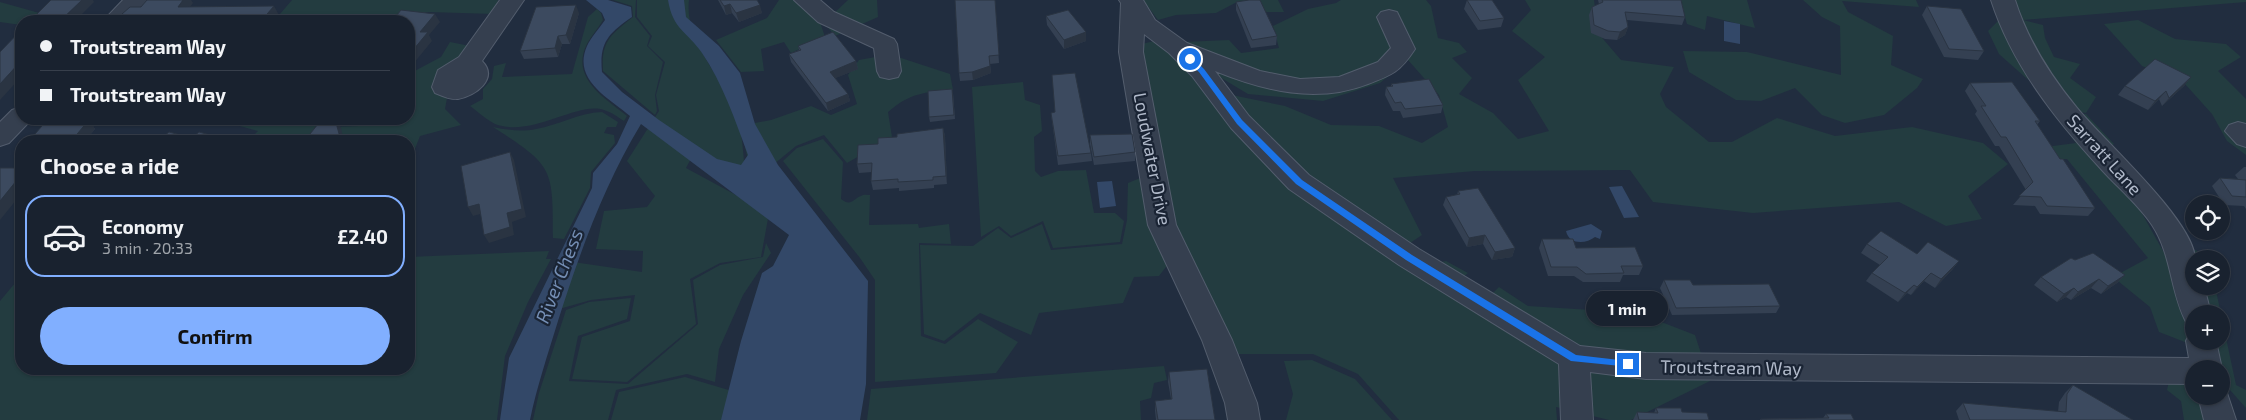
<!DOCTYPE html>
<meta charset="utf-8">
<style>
body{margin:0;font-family:"Exo 2",sans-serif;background:#222a37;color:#f1f3f6;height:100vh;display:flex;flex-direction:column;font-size:19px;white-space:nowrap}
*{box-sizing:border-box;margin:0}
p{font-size:16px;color:#9fa4aa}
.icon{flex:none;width:28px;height:28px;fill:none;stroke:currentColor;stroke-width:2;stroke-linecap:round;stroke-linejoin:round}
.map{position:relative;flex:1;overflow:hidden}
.sheet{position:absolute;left:15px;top:135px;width:400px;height:240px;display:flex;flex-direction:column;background:#19222f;border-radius:20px;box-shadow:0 1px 4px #0004,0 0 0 1px #373f4b}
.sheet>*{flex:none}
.hud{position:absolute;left:15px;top:15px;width:400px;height:110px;border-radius:20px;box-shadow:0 1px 4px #0004,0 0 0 1px #373f4b;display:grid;align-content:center;height:110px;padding:0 25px;background:#19222f}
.controls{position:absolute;left:2185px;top:195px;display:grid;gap:10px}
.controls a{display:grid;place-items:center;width:45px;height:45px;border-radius:50%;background:#19222f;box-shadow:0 1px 4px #0004,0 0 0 1px #373f4b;font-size:25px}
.end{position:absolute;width:22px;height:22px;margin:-11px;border:6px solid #1a73e8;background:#fff;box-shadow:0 0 0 2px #fff}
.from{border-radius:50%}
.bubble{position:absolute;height:35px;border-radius:18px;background:#19222f;box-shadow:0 1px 4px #0004,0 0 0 1px #373f4b;font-size:16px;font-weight:700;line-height:35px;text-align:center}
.hud b{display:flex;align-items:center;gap:18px;height:48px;font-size:19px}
.hud b+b{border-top:1px solid #373f4b}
.hud i{width:12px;height:12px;background:#f1f3f6}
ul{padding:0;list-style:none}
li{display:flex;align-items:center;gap:15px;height:82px;margin:0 10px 8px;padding:0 15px;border:2px solid transparent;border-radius:20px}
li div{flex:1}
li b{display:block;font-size:19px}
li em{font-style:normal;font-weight:700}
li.selected{border-color:#81afff}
li>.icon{width:45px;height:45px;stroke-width:1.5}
h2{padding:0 25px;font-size:22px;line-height:60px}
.cta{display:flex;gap:10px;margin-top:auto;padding:10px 25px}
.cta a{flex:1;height:58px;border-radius:30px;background:#81afff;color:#111;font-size:20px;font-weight:700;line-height:58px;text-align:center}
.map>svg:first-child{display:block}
.green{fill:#233c40;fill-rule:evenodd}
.water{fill:#334868}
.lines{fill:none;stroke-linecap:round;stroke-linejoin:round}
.minor-casing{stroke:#535d6d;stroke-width:2}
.minor{fill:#353f4f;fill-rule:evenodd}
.wall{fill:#344052}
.shaded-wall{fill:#2a3442}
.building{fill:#3c4a5f;stroke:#2a3442}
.route{fill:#1a73e8}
.labels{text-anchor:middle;stroke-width:4.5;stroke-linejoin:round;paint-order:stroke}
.street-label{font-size:18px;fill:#b1baca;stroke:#1a2434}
.water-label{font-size:19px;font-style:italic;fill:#758fb5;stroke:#1a2434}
</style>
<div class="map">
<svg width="2246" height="420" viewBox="0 0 2246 420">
<rect width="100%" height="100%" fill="#212d3f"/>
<!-- green -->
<path class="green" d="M292,0h206l-4,14 -65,-2 -79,9 -17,-3 -14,3h-45z
M613,0h23l-1,17 15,19 -3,10 16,16 -8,33 2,16 -2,4 -52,-44c-2,-29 7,-36 30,-54l-1,-11z
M637,0h52c-5,39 31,75 46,109 7,16 8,44 10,61l-50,-19 -9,17 83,45 -8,44 -41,6 -30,16 6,45 -69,58 -55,-3 10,-42 48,-16 5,-26 -44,5 -39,11 21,-49 69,10 1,-21 -47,-2 8,-38 43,-4 8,-11 -28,-35 32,-50 -3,-16 9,-33 -17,-16 4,-10 -15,-19z
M779,0h23l29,16 17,-16h29l1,17 -43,19 -10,-12 -4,1 4,12 -34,16 -7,-11 -23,7 3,22 -23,1 -25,-32 51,-22z
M1143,0h135l6,12h-17l-30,-10 -21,11 -40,2 -18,5z
M1341,0h85l5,6 7,32 21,5 8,9 -15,6 20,20 -13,16 34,19 25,26 31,-8 -31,-51 27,-23 -33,-26 19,-21 -6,-10h69l4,33 23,27 53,7 -14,27 6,13 43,35h23l45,-24 58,18 77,-9 71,16 25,21 -40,32 14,23 -36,7 -47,-24 -146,11 -100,-11 -23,-32 -155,1 -82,7 29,57 -18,12 -99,-68 -78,-85 58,12 46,19 48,1 43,17 26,-16 -9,-32 -31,-35 -28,23 -57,18 -75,-7 -40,-24 -26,-28 47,-2 12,13 38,-5 -6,-22 35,-17 28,-6z
M1680,0h67l8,28 -48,-12 -2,14 -18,-6z
M1803,0h113l3,7 -77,-6 6,11 45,24 -2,29 32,14 -6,9 -33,27 -39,8 -23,-8 -27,-27 -34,13 -25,-1 -47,-28 -6,-21 64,1 94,23 -1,-49 -18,-9z
M2012,0h234v2l-223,18 20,5 2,13 9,19 26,7 -10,14 26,19 -10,16 -16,-3 -44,-32 -27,-24 -11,-23 14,-14z
M0,2l50,14 -6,5h-23v4l-21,-3z
M597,9l4,4 2,7c-5,9 -13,17 -17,26 -15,33 20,53 41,70l-3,5c-6,-4 -13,-9 -20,-11 -27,-9 -71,28 -109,14 -8,-4 -17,-12 -25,-18l13,-7v-10l9,-10 2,-13 12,-3 -4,14 70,-3 16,-57z
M2138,20l37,19 51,5 15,13 -23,14 28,28v56l-19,-14 -15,-27 -27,-30 -43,-18 -38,-42z
M1154,41l17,10 237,218 38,-8 22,12 -23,19 31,18 23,-23 29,19 110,7 57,22 15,46 -79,39h-22l-53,-13 1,13h-158l-41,-46 -45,-20h-77l-66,-131 -31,-171 3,-8z
M450,42l20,4 -26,26 5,15 -4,22 16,16 -41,11 -11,28v-23h-32l-10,-4 -26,4h-34l-13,-6 -15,1 -6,5h-25l10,-10 -22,-6 -4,-6h96l-1,8 32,-1 15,-7h35v-45l32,-17z
M881,56h14l55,18 3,16c-29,2 -43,3 -65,22l4,25 -45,26 -23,-28 -28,11 -28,23 -19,-5 -9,-38 31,-6 40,-14 20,9 26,-11 -9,-29 11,-15z
M1023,82l2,18 15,5 2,26 -8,6 1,34 6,6 17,-6 28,-1 8,43h21l9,8 -4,21 -67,6 -10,-27 -32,15 -12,-10 -18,11 -9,-150z
M602,112l16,10 -2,5h-9l-3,6 10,2 1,8 -24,29 -1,16 -26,51 -11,-1c0,-71 0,-72 -60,-111 14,3 29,5 43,2 23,-4 42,-16 66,-17z
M2086,114l28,30 -18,10 39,47 32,57 29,-8 7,9h-9v27h21l21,99 10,5v18l-25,-28v-11l-31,-25 -31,-12 -9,-25 -37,-30 35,-19 -81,-99h-30l-6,-10 45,-6 -20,-26zM2194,314h27v27h-27z
M823,139l20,23 -2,37c10,8 12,0 20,-3 3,-2 6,-1 9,-1l-1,30 49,-1 1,4 30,-4 2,20 -32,-1 2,93 24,8 33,-25 40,23 -22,31 -121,9v-102l-15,-22 -77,-97 14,-13z
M1150,174l22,85 -13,17 -25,1 -11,26 -84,10 -8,22 -51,-22 -36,28 -20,-7 -4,-89 53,1 25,-18 13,10 31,-14 9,26 71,-6 5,-24 1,-37z
M766,243l5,10 -28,42 -24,54 -4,33 -28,-8 -71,16 -8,30h-75l6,-27 27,-83 23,-8 42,-4 -4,21 -49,17 -9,45 59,3 70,-60 -5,-44 27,-15 43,-8z
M549,251l-3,8h5l-23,43 -23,54 -8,64h-497v-119l21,-25v93h388v-112z
M1312,360l43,19 37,41h-106l7,-26 -9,-33z
M1164,366l3,14 -13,3 -3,15 -11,3 1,19h-274l4,-31z
M685,377l57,17 -13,26h-118l8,-28z
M2170,377l24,5v14h17l18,24h-45l-3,-19 -14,-11z"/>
<!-- water -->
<path class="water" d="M586,0h22l23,7 1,10c-23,16 -33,25 -30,55l20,20 37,28 58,39 24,6 7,-10c-13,-35 -25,-71 -46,-102 -15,-22 -29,-23 -34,-53h16l2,17 33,29 21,27 15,51 23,41 90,116 -2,103 -6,36h-139l20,-79 21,-68 11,-7 16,-31 -148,-111c-37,61 -61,128 -83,197 -10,33 -21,65 -28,99h-30l9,-62 83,-170 1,-15 24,-29 13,-28c-21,-18 -58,-36 -43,-70 4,-9 12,-17 18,-26l-3,-7z
M1724,21l16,3v20l-16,-3z
M1112,181l4,25 -16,2 -3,-26z
M1622,186l17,31 -15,1 -15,-31z
M1591,224l11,7 -2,8 -5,-2c-9,7 -26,8 -29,-6z"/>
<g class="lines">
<!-- minor casing -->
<g class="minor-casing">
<path id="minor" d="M123,0h25l-20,21h-25z
M500,0h24l-42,61c17,17 -6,35 -24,38 -7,1 -16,-3 -23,-6l-3,-6 6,-17 21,-13z
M794,0h26l14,12 60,27 3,5 4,27 -3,6 -9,2 -9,-2 -3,-6 -3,-23 -56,-26z
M1119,0h24l12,20 32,23 73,28 40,8 39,-2 39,-15 13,-14 -14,-31 4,-5 8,-2 8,2 18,37c-15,23 -23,26 -47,35 -52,20 -103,7 -153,-13l34,45 60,59 110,74 161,97 66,7 543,5 -3,-17 4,-9 4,-1v10h22l6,28 -1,2v-2h-27v15l-548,-5 -56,-7 3,48h-32l-2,-56 -160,-99 -110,-76 -58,-61 -39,-52 -23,-23 -25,-19 -1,18 33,173 56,115 25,63 3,17h-32l-3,-17 -23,-63 -54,-115 -29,-173 2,-49z
M1991,0h24c13,41 35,75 62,108 27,33 114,110 118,149 0,7 -1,20 -1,29h10l7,28h-17v11l-8,-3c-16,-30 -14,-67 -34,-97 -14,-21 -35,-38 -51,-56 -46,-50 -89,-104 -110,-169z
M21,107v12h11l-23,24 -9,3v-24l12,-12z
M2238,122l8,2v23l-9,-3 -12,-13 4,-6z
M2221,385l4,2 11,33h-32l-6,-24h23z"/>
</g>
<!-- minor -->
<use href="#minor" class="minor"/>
</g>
<!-- wall -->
<path class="wall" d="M718,0h39l5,13 -23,9 -7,-9 -6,2z
M995,0l4,63 -9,1 1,9 -18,7 -13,1 -1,-8z
M1467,0l37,18 -3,9 -23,3 -14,-21z
M1598,0h83l4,17 -3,8 -55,-5 1,7 -3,8 -8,5 -12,-1 -14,-6 -2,-18 3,-8 7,-3z
M1236,2l41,34 -1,9 -25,3 -15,-38z
M1927,6l57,45 -6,9 -34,-3 -22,-42z
M579,13l-9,31h-8l-4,13 -34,2 -4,-8z
M1046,16l40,25 -22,8 -17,-24z
M798,46l58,15 2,8 -23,9 13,16 2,7 -22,10 -37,-49 -2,-8 10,-4z
M2191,77l-7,9 -22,20 -3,-7 -11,11 -30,-15 7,-9z
M1970,83l70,38 -3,4 23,34 35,49 -7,8 -48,-2 -5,-8 -22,-1 13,-15 -27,-44h-4l-20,-32 2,-3 -12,-20z
M1391,84l52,21 -2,8 -38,5 -3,-7h-7l-8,-16 1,-8 5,-1z
M953,93l2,26 -25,3 -1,-5z
M1051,113l40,40 1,8 -34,4 -6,-44z
M322,119h40l-4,5h-18l-34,15z
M93,126l2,3 -10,12h-56z
M943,128l2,8 2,48 -13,1v3l-35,3v-3l-26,2 -2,-9 1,-9 -13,1 -2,-9 21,-20 19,-7z
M1090,135l45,17v9l-41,4 -4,-21z
M2244,167h2v42l-2,-3 -20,-1 -12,-19 8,-8 18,1 -3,-4z
M1458,191l57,57 -3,9 -20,3 -9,-16 -16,3 -24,-42 3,-8 11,-2z
M1542,239l34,9 67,18 -4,9h-16l-3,7h-37l-9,-6h-26l-9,-28z
M1867,244l50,10 42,7 -7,9 -17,18 -11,-7 -13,14 -4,-2 -9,9 -32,-21 6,-8 8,-8 -19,-12z
M2075,260l50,15 -8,8 -16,11 -10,-6 -20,12 -5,-3 -9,5 -23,-17 7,-8z
M1664,280l116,26 -4,7 -104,2 -12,-27z
M1169,372l46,48h-59l-1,-9v-10l16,-2 -3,-17z
M2073,385l60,35h-174l-3,-9 7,-8 95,9 1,-10 6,-9z
M1656,408l26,4 27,8h-76l4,-8 17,1z
M1826,414l28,6h-94l1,-1 62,-1z"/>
<!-- shaded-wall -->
<path class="shaded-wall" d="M82,0h11l1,2 -19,19h-15z
M183,0h8l2,3 -9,12 -6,-8z
M730,4l2,9 -6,2 -2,-9z
M576,5l3,8 -9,31 -4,-9z
M760,5l2,8 -23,9 -3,-9z
M274,6l5,9 -6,6h-12z
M435,14l5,8 -11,13 3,6 -23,28v-14l11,-23z
M1628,27l-3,8 -8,5 3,-8z
M1086,32v9l-22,8v-9z
M558,36l4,8 -4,13 -3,-9z
M21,61v16l-21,23v-16z
M856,61l2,8 -27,11 -1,-8z
M990,66l1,7 -18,7 -1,-8z
M2191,77l-7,9 -22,20 7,-8z
M2166,91l-7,8 -11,11 7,-9z
M848,94l2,7 -22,10 -2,-8z
M84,119h14l-5,7 2,3 -10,12h-10l-2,-2z
M335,119h2l3,5 4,17h-3z
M354,119h8l-4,5z
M943,128l2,8 2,48 -1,-8z
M510,152l4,8 12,57 -14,5 2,13 -25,8 -5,-8z
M21,175v19l-21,26v-19z
M479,204l5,9 -11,3 -5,-9z
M1485,235l-2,9 -16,3 2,-9z
M1515,248l-3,9 -20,3 3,-8z
M1959,261l-7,9 -17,18 6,-9z
M1931,273l-7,8 -13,14 6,-8z
M2125,275l-8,8 -16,11 7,-8z
M2099,279l-8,9 -20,12 7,-8z
M1914,285l-7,8 -9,9 7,-9z
M2074,288l-8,9 -9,5 7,-8z"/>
<!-- building -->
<path class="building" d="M51,0h31l-22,21h-30z
M147,0h36l-5,7 96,-1 -13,15h-139v-7l8,-7h11z
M720,0h37l3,5 -24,8 -6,-9 -6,2z
M955,0h40l4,55 -10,1 1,10 -18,6 -13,1z
M1249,0h11l17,36 -25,4 -16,-38z
M1467,0h25l12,18 -24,3z
M1602,0h79l4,17 -60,-5 3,15 -8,5 -12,-1 -14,-6 -2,-18 11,-5z
M576,5l-10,30 -8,1 -3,12 -35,3 16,-44z
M1927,6l34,3 23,42 -35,-2z
M401,10l34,4 -15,18h8l-19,23v-34h-17z
M1068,10l18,22 -22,8 -18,-24z
M21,30v31l-21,23v-32z
M833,32l23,29 -26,11 18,22 -22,9 -37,-49 12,-4 -3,-4z
M2155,59l36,18 -22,21 -3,-7 -11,10 -30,-15z
M1075,73l16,80 -33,3 -7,-43 4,-1 -3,-37z
M1429,79l14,26 -38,4 -4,-7 -6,1 -9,-16 7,-1 -2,-2z
M2012,82l28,39h-5l25,38h3l32,49 -48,-2 -6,-9 -22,-1 14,-14 -27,-45h-5l-20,-31h5l-16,-23z
M952,89l2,26 -25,2 -1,-26z
M48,119h36l-1,2h5l-15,18h-17l-2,2h-25z
M322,119h13l6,22h-39l4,-2z
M943,128l3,48 -13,1v3l-35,2v-3l-27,2 1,-18 -15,1 1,-19 20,-1v-6l19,-1v-3z
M169,132l23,6 7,-6 26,7 -3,2h-64z
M1132,134l3,18 -41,5 -4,-22z
M510,152l12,57 -15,4 3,14 -26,8 -5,-31 -11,3 -7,-41z
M0,168h21v7l-21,26z
M2220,178l26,2v17l-14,-1z
M1478,188l37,60 -20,4 -10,-17 -16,3 -23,-41 14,-3 -2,-3z
M1881,231l36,23 11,-12 31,19 -18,18 -10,-6 -14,14 -3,-2 -9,8 -33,-20 16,-16 -21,-13z
M1542,239h31l3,9 59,-1 8,19h-22l3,7 -38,1 -9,-7h-26z
M2093,253l32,22 -17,11 -9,-7 -21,13 -4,-4 -10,6 -23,-17 30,-19 4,2z
M1664,280h26l3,5 76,-1 11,22 -104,2z
M1207,369l8,51h-57l-3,-19 17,-2 -3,-27z
M2073,385l60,35h-163l-7,-17 103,9 1,-18z
M1656,408h25l1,4 25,1 2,7h-70l-2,-8 21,1z
M1826,414h25l3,6h-93v-1l68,-1z"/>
<!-- route -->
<path class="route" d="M1187,57h5l12,12 38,51 60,60 110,75 164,100 52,6 5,3 -2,3 -60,-6 -165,-101 -110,-76 -59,-60 -38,-52 -12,-11z"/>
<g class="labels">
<!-- street labels -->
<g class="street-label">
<text transform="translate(2104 155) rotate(48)" y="6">Sarratt Lane</text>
<text transform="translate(1152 159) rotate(79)" y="6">Loudwater Drive</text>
<text transform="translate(1731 368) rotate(1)" y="6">Troutstream Way</text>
</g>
<!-- water labels -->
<g class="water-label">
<text transform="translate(559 276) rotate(-69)" y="7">River Chess</text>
</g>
</g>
</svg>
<div class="controls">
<a><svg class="icon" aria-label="locate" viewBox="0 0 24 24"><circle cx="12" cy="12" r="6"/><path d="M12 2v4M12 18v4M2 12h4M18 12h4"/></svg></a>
<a><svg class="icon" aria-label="layers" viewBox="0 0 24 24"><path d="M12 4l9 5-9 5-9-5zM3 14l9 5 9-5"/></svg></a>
<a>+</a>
<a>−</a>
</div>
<i class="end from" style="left:1190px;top:59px"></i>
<i class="end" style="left:1628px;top:364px"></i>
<div class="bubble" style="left:1586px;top:291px;width:82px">1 min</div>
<div class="hud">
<b><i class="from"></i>Troutstream Way</b>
<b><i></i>Troutstream Way</b>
</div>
<section class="sheet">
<h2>Choose a ride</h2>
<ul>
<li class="selected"><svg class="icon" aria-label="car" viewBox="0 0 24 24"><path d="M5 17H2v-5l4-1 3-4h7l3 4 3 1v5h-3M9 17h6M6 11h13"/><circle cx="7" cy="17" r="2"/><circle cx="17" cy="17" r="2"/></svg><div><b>Economy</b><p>3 min · 20:33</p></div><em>£2.40</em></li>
</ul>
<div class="cta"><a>Confirm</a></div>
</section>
</div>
